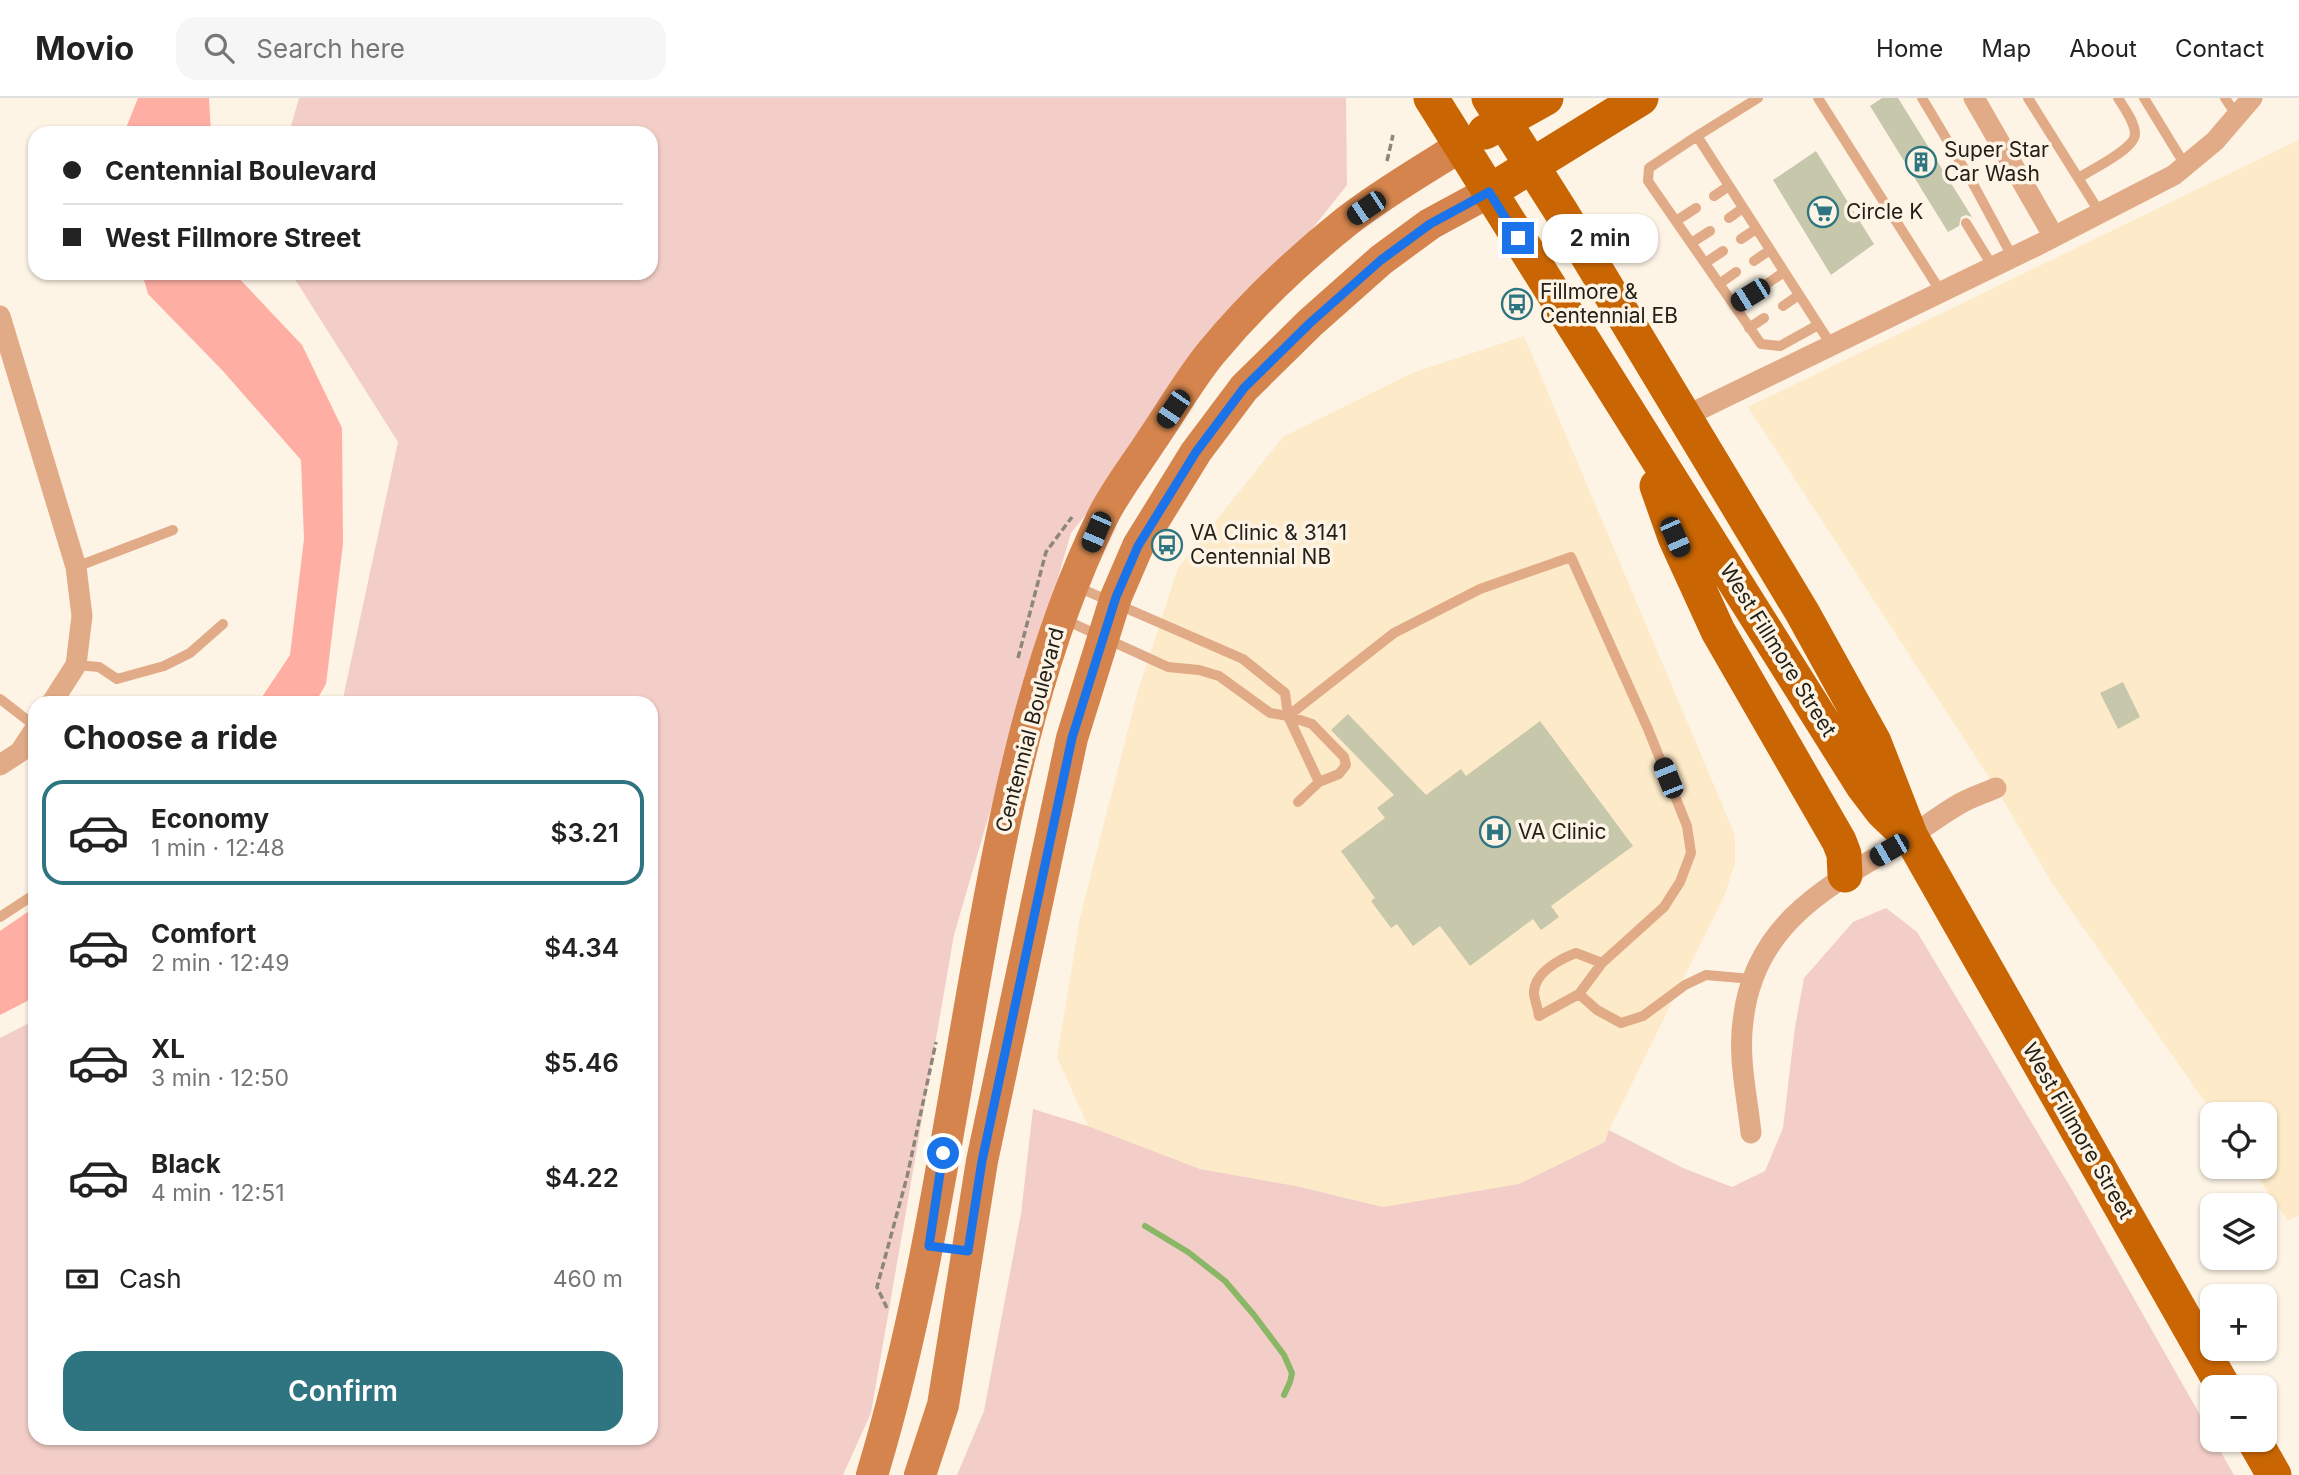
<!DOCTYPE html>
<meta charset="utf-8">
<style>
body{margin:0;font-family:Inter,sans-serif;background:#f6f6f6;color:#222;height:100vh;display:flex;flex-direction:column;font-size:26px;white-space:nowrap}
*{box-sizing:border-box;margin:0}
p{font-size:23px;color:#767676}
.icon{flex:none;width:38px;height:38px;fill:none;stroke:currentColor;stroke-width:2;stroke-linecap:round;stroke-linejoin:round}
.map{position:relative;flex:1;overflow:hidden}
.drawer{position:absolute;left:28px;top:598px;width:630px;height:749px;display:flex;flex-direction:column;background:#fff;border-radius:21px;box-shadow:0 2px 5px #0004}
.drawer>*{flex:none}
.hud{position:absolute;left:28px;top:28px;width:630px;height:154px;border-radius:21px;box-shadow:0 2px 5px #0004;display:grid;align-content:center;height:154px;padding:0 35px;background:#fff}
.controls{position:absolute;left:2200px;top:1004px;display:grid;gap:14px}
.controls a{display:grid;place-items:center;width:77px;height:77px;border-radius:14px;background:#fff;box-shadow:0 2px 5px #0004;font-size:35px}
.end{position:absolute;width:32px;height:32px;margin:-16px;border:9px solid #1a73e8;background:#fff;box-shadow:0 0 0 4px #fff}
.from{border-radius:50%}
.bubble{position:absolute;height:49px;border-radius:21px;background:#fff;box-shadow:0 2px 5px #0004;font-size:23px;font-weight:600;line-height:49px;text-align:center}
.car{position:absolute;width:21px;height:42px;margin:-21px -10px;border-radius:9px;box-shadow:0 0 5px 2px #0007;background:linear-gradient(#222 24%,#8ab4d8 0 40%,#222 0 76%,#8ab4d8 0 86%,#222 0)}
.hud b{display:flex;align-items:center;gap:24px;height:66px;font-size:26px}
.hud b+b{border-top:2px solid #e0e0e0}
.hud i{width:18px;height:18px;background:#222}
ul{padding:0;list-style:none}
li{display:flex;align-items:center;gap:21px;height:105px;margin:0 14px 10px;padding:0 21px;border:4px solid transparent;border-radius:21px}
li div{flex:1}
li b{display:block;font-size:26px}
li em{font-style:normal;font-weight:600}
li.current{border-color:#2e7581}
li>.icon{width:63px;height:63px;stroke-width:1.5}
h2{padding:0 35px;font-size:32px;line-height:84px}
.pay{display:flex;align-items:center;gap:18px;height:77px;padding:0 35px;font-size:26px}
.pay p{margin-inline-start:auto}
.cta{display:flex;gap:14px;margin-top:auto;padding:14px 35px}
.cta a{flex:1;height:80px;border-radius:21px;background:#2e7581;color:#fff;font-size:28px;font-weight:600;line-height:80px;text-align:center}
header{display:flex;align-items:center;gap:42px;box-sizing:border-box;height:98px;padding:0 35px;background:#fff;border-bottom:2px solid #e0e0e0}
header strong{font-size:33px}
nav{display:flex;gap:38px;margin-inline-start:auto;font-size:24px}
.search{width:490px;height:63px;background:#f6f6f6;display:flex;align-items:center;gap:18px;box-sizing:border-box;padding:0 24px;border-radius:21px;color:#767676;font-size:26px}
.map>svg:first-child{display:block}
.built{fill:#fdeac9}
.green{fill:#f3cec8}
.forest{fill:#feaea3}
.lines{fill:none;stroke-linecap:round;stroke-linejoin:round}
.stream{stroke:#89b766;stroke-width:6}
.building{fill:#c7c7ab}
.path{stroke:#8d867a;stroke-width:3.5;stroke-dasharray:7 3.5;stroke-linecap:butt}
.service{stroke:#e2ab87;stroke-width:10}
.minor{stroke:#e2ab87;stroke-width:21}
.secondary{stroke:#d4844c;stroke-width:32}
.primary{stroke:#c96603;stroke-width:35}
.route{stroke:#1a73e8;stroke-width:9}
.labels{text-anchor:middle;stroke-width:7;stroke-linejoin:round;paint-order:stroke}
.poi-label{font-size:21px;fill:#252017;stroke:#fdf4e5;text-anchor:start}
.street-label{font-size:21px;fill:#252017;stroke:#fdf4e5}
</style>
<header>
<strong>Movio</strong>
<div class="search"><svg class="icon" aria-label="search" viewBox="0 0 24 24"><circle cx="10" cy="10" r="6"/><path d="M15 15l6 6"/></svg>Search here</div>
<nav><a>Home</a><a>Map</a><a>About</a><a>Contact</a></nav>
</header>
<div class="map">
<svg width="2299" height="1377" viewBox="0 0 2299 1377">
<rect width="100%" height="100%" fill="#fdf4e5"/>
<!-- built -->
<path class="built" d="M2299,42v1075l-11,6 -37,-54h13v-52h-50l-164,-235 -54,-92 -248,-381z
M1524,238l211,499v28l-10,31 -116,236 -3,12 -87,42 -132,24 -91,-22 -96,-17 -112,-43 -31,-69 23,-139 57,-224 41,-126 105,-131 129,-64z"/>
<!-- green -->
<path class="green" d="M299,0h1047l1,87 -276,348 -117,402 -83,478 -28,62h-843v-437l35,-18v418h616v-734l-309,-1 56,-261 -107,-169h360v-140h-362z
M1886,810l31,24 157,261 138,243v4h2l20,35h-1277l27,-64 37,-197 12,-105 55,17 112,43 96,17 87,21 136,-23 86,-42 4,-12 74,38 49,19 33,-16 18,-43 12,-101 9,-49 49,-56z"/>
<!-- forest -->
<path class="forest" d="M138,0h71l2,35h-87z
M142,175h92l68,72 40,83 1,116 -17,140 -11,19h-57l32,-48 14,-116 -3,-79 -78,-89 -75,-77z
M35,809v90l-35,18v-84z"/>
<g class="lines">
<!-- stream -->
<path class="stream" d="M1145,1128l43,26 37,29 29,34 30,40 8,18 -2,9 -6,13"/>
</g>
<!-- building -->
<path class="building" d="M1882,0h16l74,119 -6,-2 -5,2 -2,9 -11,6 -78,-126z
M1816,53l58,93 -43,31 -58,-95z
M2123,584l17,35 -22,12 -18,-36z
M1348,616l78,81 35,-26 5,7 74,-55 93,125 -82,60 8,11 -18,13 -8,-11 -63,47 -30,-40 -27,20 -16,-22 -6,4 -20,-27 4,-3 -34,-47 44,-33 -8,-10 17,-13 -63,-65z"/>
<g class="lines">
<!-- path -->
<path class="path" d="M1387,63l6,-26
M1018,560l28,-106 26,-35
M887,1210l-10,-21 30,-110 29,-135"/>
<!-- service -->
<path class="service" d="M1758,0l-61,38 135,210
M1818,0l123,194
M1922,0l49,82 42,78
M2028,0l72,115
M2144,0l41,67
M2225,0l12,18
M1697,38l-48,32 -1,13 113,163 19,2 38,-21
M2078,80c13,-8 57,-29 57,-44 0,-12 -11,-26 -17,-36
M1714,98l15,-10
M1729,120l14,-10
M1676,123l20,-13
M1966,125l27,44
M1741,141l15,-10
M1691,145l19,-12
M1754,163l16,-11
M1705,165l18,-12
M1768,185l16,-11
M1719,186l17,-12
M1734,207l16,-10
M1783,208l16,-11
M1749,230l15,-10
M76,469l97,-37
M1075,488l168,73 42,34 3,23 31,66
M1063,521l105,48 31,3 20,6 51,37 18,3 24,8 32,33 2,8 -7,9 -20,8 -21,20
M76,567l23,2 18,12 47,-13 26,-13 33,-29
M0,601l35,27
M1288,618l106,-83 86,-44 91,-32 77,172 39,97 4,27 -11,29 -16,25 -62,56 -23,31 18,16 24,13 22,-7 42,-31 21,-10 46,4
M0,819l35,-23
M1579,896l-40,22c-1,-7 -4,-15 -5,-22 -1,-21 26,-35 42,-41l26,10"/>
<!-- minor -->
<path class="minor" d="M1974,0l80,139
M0,218l76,251 6,49 -6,49 -25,39
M1684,319l354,-172 136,-70 41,-34 37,-43
M0,667l20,-13 15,-23
M1751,1035c-4,-37 -13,-75 -8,-112 10,-91 75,-130 146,-171 25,-14 47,-33 72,-47 11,-6 23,-10 35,-15"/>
<!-- secondary -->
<path class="secondary" d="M872,1377c55,-182 79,-371 114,-558 25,-136 55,-273 116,-399 13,-27 33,-52 49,-77 20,-29 38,-61 60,-88 40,-48 87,-93 136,-132 36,-28 76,-51 114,-75
M920,1377l23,-70 39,-244 90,-423 44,-141 22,-51 58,-94 48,-64 66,-65 71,-63 49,-36 59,-32"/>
<!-- primary -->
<path class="primary" d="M1431,0l432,688 19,25 21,20
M1489,0l71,112 242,402 72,130 37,95 313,551
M1485,34l61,-34
M1489,94l152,-94
M1657,388l18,51 43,94 121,210 5,13 1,21
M2254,1342l20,35"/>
</g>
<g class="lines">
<!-- route -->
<path class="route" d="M943,1055l-14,93 39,5 14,-90 90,-423 44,-141 22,-51 58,-94 48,-64 66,-65 71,-63 49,-36 59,-32 29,46"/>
</g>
<!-- icons -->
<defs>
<g id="building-ring" transform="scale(1.575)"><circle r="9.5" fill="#fdf4e5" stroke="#2e7581" stroke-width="1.5"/><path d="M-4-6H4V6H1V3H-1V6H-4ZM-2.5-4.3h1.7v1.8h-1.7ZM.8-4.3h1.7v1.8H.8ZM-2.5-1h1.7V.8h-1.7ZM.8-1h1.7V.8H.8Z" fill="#2e7581"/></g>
<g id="supermarket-ring" transform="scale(1.575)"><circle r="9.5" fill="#fdf4e5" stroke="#2e7581" stroke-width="1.5"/><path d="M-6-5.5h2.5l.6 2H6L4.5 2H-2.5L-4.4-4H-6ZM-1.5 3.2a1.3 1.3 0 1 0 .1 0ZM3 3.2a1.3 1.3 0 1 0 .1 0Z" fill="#2e7581"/></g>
<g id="bus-ring" transform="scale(1.575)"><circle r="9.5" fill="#fdf4e5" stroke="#2e7581" stroke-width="1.5"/><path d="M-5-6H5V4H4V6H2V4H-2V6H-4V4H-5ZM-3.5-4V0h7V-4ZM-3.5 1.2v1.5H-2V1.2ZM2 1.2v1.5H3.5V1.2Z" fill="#2e7581"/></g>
<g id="hospital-ring" transform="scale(1.575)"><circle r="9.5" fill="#fdf4e5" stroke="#2e7581" stroke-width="1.5"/><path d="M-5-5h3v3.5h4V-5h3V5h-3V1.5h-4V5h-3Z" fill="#2e7581"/></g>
</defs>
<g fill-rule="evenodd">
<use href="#building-ring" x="1921" y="64"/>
<use href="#supermarket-ring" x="1823" y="114"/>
<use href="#bus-ring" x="1517" y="206"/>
<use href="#bus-ring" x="1167" y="447"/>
<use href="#hospital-ring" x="1495" y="734"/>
</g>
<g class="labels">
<!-- poi labels -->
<g class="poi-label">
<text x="1944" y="59">Super Star<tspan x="1944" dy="24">Car Wash</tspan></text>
<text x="1846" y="121">Circle K</text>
<text x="1540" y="201">Fillmore &amp;<tspan x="1540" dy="24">Centennial EB</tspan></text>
<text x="1190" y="442">VA Clinic &amp; 3141<tspan x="1190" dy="24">Centennial NB</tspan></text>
<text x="1518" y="741">VA Clinic</text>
</g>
<!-- street labels -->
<g class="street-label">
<text transform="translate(1778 552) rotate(58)" y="7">West Fillmore Street</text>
<text transform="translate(1030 632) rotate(-75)" y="7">Centennial Boulevard</text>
<text transform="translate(2078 1033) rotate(60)" y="7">West Fillmore Street</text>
</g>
</g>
</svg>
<div class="controls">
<a><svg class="icon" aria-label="locate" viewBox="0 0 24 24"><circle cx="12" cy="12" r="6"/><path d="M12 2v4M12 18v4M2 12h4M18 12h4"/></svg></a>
<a><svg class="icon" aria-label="layers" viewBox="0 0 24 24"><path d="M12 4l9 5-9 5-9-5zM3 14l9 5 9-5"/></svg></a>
<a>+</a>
<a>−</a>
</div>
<i class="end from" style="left:943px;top:1055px"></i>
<i class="end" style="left:1518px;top:140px"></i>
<div class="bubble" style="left:1542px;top:116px;width:116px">2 min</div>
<i class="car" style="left:1366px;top:110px;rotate:236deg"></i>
<i class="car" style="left:1750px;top:197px;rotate:238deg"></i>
<i class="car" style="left:1173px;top:311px;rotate:214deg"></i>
<i class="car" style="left:1096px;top:434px;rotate:203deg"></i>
<i class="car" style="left:1675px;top:439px;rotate:156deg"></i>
<i class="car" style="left:1668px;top:680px;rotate:338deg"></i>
<i class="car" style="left:1889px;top:752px;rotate:240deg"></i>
<div class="hud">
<b><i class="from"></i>Centennial Boulevard</b>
<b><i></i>West Fillmore Street</b>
</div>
<section class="drawer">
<h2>Choose a ride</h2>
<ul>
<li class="current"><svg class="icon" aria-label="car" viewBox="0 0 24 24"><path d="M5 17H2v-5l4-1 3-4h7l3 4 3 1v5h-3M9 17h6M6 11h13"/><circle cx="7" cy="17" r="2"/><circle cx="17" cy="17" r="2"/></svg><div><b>Economy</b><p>1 min · 12:48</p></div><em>$3.21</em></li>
<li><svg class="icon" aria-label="car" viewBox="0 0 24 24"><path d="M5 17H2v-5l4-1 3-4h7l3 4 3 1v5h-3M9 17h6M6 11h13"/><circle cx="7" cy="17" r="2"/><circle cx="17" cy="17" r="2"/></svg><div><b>Comfort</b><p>2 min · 12:49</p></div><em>$4.34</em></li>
<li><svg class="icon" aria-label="car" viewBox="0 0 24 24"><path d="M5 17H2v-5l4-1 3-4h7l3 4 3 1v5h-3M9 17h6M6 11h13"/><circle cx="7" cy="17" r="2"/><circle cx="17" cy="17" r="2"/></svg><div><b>XL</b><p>3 min · 12:50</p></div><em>$5.46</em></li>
<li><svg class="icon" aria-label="car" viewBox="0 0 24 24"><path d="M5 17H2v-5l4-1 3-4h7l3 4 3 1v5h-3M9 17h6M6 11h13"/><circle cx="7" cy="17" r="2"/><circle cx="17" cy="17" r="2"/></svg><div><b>Black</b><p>4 min · 12:51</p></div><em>$4.22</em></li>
</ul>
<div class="pay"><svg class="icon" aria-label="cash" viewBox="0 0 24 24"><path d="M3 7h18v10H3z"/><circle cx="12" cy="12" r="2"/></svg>Cash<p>460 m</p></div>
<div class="cta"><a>Confirm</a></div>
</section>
</div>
